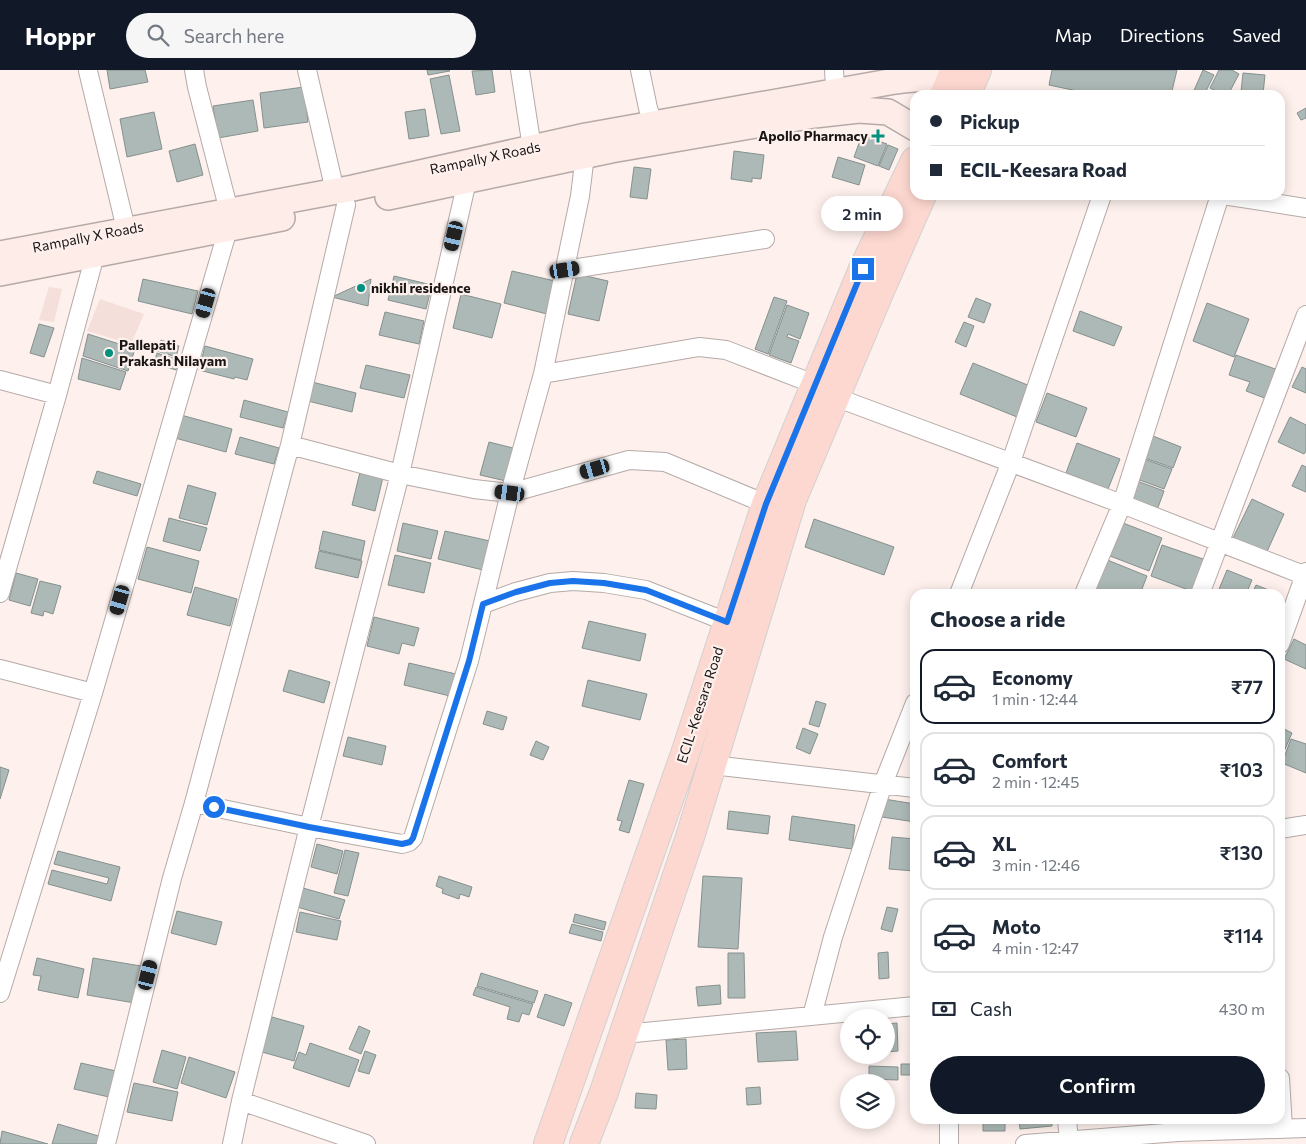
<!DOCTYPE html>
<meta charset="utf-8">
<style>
body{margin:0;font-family:Commissioner,sans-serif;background:#f6f6f7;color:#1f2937;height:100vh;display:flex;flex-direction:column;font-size:19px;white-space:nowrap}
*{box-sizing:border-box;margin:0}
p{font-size:16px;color:#747a83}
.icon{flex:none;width:28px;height:28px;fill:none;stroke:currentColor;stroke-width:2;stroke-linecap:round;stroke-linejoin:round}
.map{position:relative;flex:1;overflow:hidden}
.details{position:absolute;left:910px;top:519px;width:375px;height:535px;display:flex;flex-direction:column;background:#fff;border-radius:15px;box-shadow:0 2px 12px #0003}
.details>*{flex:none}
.hud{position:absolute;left:910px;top:20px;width:375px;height:110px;border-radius:15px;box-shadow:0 2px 12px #0003;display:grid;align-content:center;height:110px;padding:0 20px;background:#fff}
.buttons{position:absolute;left:840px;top:939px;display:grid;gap:10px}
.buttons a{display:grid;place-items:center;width:55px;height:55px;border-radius:50%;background:#fff;box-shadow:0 2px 12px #0003;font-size:25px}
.end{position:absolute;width:22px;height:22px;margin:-11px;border:6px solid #1a73e8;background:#fff;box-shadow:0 0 0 2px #fff}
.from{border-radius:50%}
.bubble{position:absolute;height:35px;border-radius:18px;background:#fff;box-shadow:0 2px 12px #0003;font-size:16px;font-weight:600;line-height:35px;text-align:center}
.car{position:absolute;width:15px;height:30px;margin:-15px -8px;border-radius:6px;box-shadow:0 0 4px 1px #0007;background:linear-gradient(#222 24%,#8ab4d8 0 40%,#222 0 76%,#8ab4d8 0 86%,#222 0)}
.hud b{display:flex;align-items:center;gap:18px;height:48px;font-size:19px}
.hud b+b{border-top:1px solid #e0e1e3}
.hud i{width:12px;height:12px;background:#1f2937}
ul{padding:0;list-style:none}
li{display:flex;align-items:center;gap:15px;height:75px;margin:0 10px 8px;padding:0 10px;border:2px solid #e0e1e3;border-radius:15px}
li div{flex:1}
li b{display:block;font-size:19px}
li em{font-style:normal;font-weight:600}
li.on{border-color:#111827}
li>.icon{width:45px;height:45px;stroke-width:1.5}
h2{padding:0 20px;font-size:22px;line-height:60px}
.pay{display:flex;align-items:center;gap:12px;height:55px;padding:0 20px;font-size:19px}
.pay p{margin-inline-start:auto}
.cta{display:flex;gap:10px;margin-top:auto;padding:10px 20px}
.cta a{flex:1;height:58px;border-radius:30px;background:#111827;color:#fff;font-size:20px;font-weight:600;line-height:58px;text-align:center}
header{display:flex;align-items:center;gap:30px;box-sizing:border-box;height:70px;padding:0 25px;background:#111827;color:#fff}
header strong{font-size:24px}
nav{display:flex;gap:28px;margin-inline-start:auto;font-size:18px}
.search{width:350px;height:45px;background:#f6f6f7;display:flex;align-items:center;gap:12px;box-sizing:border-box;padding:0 18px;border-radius:28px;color:#747a83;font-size:19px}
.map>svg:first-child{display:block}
.built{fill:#f4dfdb}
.building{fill:#adb9b6;stroke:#85918e}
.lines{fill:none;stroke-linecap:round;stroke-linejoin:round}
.minor-casing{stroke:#b5aaa7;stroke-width:20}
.secondary-casing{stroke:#b5aaa7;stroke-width:28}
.primary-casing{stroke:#d1d0d0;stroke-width:30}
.minor{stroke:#fff;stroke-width:18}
.secondary{stroke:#feece8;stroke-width:25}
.primary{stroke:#fdd8d0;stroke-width:28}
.route{stroke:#1a73e8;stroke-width:6}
.poi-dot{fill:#00927e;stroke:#fdf0ed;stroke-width:2}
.labels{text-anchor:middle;stroke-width:4.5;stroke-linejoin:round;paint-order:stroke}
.poi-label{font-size:14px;font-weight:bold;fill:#191514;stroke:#fdf0ed;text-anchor:start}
.street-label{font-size:14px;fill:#191514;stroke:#fdf0ed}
</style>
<header>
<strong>Hoppr</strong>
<div class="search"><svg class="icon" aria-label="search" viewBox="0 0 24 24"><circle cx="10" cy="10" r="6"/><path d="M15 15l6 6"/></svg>Search here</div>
<nav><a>Map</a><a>Directions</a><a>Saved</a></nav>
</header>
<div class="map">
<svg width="1306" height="1074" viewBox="0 0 1306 1074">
<rect width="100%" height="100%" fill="#fdf0ed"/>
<!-- built -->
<path class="built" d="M49,217l13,2 -8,33 -15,-2z
M100,229l44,15 -13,30 -44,-13z"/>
<!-- building -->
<path class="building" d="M107,0h38l3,12 -38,7z
M427,0h22l1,1 -22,4z
M492,0l3,22 -19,3 -4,-24z
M1052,0h125l-6,25h-75l-47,-10z
M1203,0l11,5 -10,20h-12z
M1219,0h13l7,4 -11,21h-4l-14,-7z
M1243,3l22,2 -2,19 -22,-2z
M449,5l11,56 -19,3 -11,-55z
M304,17l4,35 -44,6 -4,-35z
M253,30l5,31 -40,7 -5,-32z
M1306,38v10l-5,2 -4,-7z
M425,39l4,27 -20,3 -4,-27z
M154,42l8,37 -35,8 -7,-38z
M862,65l25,9 -9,22 -24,-9z
M195,74l8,31 -26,7 -8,-31z
M888,75l10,4 -9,21 -10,-4z
M734,81l30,4 -3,24 -9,-1v4l-21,-3z
M838,87l27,8 -6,20 -27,-8z
M634,97l17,2 -4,30 -17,-2z
M512,201l43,10 -8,33 -43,-11z
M577,204l31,7 -9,40 -31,-7z
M394,206l38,9 -6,24 -38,-9z
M143,209l55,12 -6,23 -54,-13z
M371,209l-3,27 -36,-9z
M461,224l40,10 -9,34 -39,-10z
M774,227l13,4 -19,53 -13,-5z
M976,228l15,6 -7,19 -16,-6z
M1207,233l42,16 -15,38 -41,-16z
M787,235l22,8 -9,26 -12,-5 -1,3 12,4 -8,22 -22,-8z
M1080,241l42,16 -8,19 -41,-15z
M385,242l39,9 -5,23 -40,-9z
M964,252l10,4 -8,21 -11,-5z
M39,254l15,4 -10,29 -14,-4z
M88,264l47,15 -7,22 -45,-15z
M161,270l18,6 -3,11 -19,-6z
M205,276l48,13 -6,21 -12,-3 -1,2 -35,-9z
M157,283l22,7 -3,10 -22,-7z
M1236,285l42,15 -11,29 -21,-8 4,-9 -21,-7z
M82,288l44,14 -6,18 -42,-11z
M973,293l57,23 -13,31 -57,-23z
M366,295l44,10 -6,23 -44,-10z
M1302,297l4,2v24l-14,-6z
M312,312l44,11 -4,19 -44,-11z
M1047,323l40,15 -11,29 -40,-15z
M244,330l44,12 -5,16 -43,-11z
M181,345l51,14 -6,23 -51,-14z
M1290,347l16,8v26l-2,3 -26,-12z
M1153,366l28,11 -8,21 -28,-10z
M240,367l39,11 -5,16 -39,-10z
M489,372l24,6 -7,33 -26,-6z
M1077,373l43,16 -12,30 -42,-16z
M1144,389l28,10 -8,20 -27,-10z
M1302,395l4,2v25l-14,-6z
M97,401l44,13 -4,12 -44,-13z
M360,402l23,5 -8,34 -23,-6z
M1137,411l27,10 -7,19 -27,-10z
M188,415l28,8 -9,32 -28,-7z
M1252,429l32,15 -19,42 -33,-16z
M169,448l38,10 -7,23 -37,-10z
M814,449l80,28 -10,28 -79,-28z
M403,453l35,8 -7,28 -34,-8z
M1123,453l39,15 -13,33 -39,-15z
M323,461l42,10 -4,19 -42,-10z
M445,461l45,10 -7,29 -45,-11z
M1162,475l44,15 -12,32 -43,-16z
M147,477l52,14 -8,32 -53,-14z
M319,481l43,10 -4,17 -43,-10z
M395,485l36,8 -7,30 -36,-8z
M1105,489l42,17 -7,18h-33l-14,-6z
M1227,500l25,10 -6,14h-29z
M16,503l22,6 -8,27 -21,-6z
M40,511l21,5 -8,28 -9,-3 -1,5 -12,-3z
M1256,515l23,9h-27z
M195,517l42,12 -7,27 -43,-11z
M374,547l45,11 -5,18 -12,-3 -3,11 -32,-8z
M589,551l57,13 -6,27 -58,-13z
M1294,569l12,6v24l-22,-10z
M409,593l47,11 -6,22 -46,-11z
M289,600l41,12 -6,21 -41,-12z
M588,610l59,14 -7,26 -58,-14z
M816,631l10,3 -7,23 -10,-3z
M487,641l20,6 -4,13 -20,-6z
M1280,657l12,6 -9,21 -3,-1z
M803,658l15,6 -8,20 -14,-6z
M348,667l38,9 -4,19 -39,-9z
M1291,669l15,5v29l-24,-10z
M536,671l13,6 -6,13 -13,-5z
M0,697l9,3 -9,29z
M629,710l15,4 -15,49 -10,-3 3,-9 -5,-1z
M884,729l31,5v18l-33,-5z
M729,741l41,5 -2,18 -41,-5z
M792,746l63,9 -3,24 -63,-9z
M892,767l23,2v32l-26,-2z
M317,774l26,7 -6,23 -26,-7z
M345,780l14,3 -11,43 -14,-3z
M58,781l62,16 -9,34 -63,-17 4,-14 55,14 2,-6 -55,-14z
M439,806l33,11 -3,10 -9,-3 -1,5 -17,-6 1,-4 -7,-3z
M703,806l39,2 -4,71 -40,-2z
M303,818l42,12 -6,19 -42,-12z
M887,837l11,2 -6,23 -11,-3z
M177,841l45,11 -6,23 -45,-12z
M300,842l41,9 -4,19 -41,-8z
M575,844l31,8 -2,8 -31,-8z
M572,854l31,8 -2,9 -32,-8z
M888,882l1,26 -10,1 -1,-26z
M728,883h16l1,45h-17z
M37,888l47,11 -6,29 -40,-8 3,-14 -8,-1z
M93,888l48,8 -6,37 -48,-8z
M481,903l57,18 -4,12 -57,-17z
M720,915l1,19 -23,2 -2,-19z
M476,917l57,17 -4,11 -7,-2 -3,9 -12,-3 3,-12 -37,-12z
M545,924l27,9 -8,23 -27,-9z
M272,947l32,9 -10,35 -32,-9z
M897,953l1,28 -12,1v-28z
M359,956l11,5 -9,23 -12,-5z
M796,961l2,29 -40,2 -2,-29z
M686,969l1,30 -19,1 -2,-30z
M310,973l49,17 -10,27 -56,-19 6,-16 7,3z
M162,980l24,7 -9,32 -24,-7z
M365,981l11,4 -7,19 -11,-3z
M189,987l46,15 -9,26 -45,-15z
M81,993l35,8 -7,26 -35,-8z
M901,994h14v11h-14z
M869,996l29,1v13l-29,-1z
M134,1013l44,9 -6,29 -45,-9z
M760,1017l1,17 -14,1 -1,-17z
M636,1023l21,2 -1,14 -21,-1z
M983,1049h22v12h-22z
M1019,1049h33v7l-32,3z
M58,1054l44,13 -2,7h-48z
M2,1061l46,13h-48z"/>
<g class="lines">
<!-- minor casing -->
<g class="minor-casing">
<path id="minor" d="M194,0l3,17 32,124
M307,0l28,121
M520,0l12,78
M640,0l8,38 5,16
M834,0l2,32
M88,1l38,158
M1223,125l83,13
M565,200l200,-31
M543,304l156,-27 27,3 88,34
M0,310l57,15
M835,327l287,107 184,72
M290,375l110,29 74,15 36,4 119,-33 36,2 101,42
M0,523l57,-198 38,-140
M959,524l52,-132 91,-267
M1084,524l38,-90 98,-309
M1200,524l106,-279
M483,534l33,-12 34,-9 23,-2 31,2 42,7 81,32
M1280,574l26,-72
M0,599l93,24
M712,695l203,23
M194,733l115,24 93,17 7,-2 4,-4 56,-177 41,-168 33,-119 37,-178 5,-41
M1280,759l26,-4
M0,923l93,-300 135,-464
M812,946l21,-79 50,-153 32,-81
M624,964l291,-28
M1280,1008l3,50
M949,1049v25
M1067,1049l2,22
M106,1074l66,-266 22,-75 96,-358 56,-240
M232,1074l9,-43
M366,1074l-125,-43 68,-274 91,-353 67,-293
M1025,1074l153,-12 128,-4"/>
</g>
<!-- secondary casing -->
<g class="secondary-casing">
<path id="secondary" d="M388,127l223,-47 203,-35 45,-5 29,2 27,16
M0,184l353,-66 233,-52 309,-55c26,-3 49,-4 75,2
M0,203l282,-55"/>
</g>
<!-- primary casing -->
<g class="primary-casing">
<path id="primary" d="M944,25l11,-25
M966,25l11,-25
M548,1074l138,-393 80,-247 97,-235 52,-108
M584,1074l20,-52 86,-255 102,-337 87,-207 43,-98"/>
</g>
<!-- minor -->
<use href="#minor" class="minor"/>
<!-- secondary -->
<use href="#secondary" class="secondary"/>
<!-- primary -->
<use href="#primary" class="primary"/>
</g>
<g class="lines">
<!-- route -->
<path class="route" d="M214,737l95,20 93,17 8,-2 3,-4 56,-177 14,-57 33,-12 34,-9 23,-2 31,2 42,7 81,32 39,-118 97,-235"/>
</g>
<!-- markers -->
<g class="poi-dot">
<path d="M875.5 58.5h5v5h5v5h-5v5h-5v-5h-5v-5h5z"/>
<circle cx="361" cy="218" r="5"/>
<circle cx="109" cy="283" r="5"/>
</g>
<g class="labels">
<!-- poi labels -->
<g class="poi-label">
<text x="868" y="71" text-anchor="end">Apollo Pharmacy</text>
<text x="371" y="223">nikhil residence</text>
<text x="119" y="280">Pallepati<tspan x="119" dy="16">Prakash Nilayam</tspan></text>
</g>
<!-- street labels -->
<g class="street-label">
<text transform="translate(485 88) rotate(-12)" y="5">Rampally X Roads</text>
<text transform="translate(88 167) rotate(-11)" y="5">Rampally X Roads</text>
<text transform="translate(700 635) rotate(-72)" y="5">ECIL-Keesara Road</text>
</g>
</g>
</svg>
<div class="buttons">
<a><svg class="icon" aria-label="locate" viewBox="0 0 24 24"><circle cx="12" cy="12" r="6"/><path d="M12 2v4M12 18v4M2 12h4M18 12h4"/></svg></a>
<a><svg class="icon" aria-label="layers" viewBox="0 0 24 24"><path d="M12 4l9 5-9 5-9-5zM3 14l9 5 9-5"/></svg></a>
</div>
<i class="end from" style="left:214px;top:737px"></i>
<i class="end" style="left:863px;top:199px"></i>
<div class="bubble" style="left:821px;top:126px;width:82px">2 min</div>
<i class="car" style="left:454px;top:166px;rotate:193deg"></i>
<i class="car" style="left:565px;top:200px;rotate:81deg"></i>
<i class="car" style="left:206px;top:233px;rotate:196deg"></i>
<i class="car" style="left:595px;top:399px;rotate:254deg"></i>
<i class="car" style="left:510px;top:423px;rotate:277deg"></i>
<i class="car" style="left:120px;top:530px;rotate:196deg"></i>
<i class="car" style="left:148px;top:905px;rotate:14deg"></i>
<div class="hud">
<b><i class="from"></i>Pickup</b>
<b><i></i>ECIL-Keesara Road</b>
</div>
<section class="details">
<h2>Choose a ride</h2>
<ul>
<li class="on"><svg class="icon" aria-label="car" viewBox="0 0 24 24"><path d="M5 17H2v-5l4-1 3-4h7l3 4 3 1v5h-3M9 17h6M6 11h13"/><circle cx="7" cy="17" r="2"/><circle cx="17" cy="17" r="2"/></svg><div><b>Economy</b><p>1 min · 12:44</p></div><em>₹77</em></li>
<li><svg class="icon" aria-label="car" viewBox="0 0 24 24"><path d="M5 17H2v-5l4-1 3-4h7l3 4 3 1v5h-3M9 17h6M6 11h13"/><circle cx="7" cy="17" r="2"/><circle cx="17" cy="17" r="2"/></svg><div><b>Comfort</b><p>2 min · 12:45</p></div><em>₹103</em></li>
<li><svg class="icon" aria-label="car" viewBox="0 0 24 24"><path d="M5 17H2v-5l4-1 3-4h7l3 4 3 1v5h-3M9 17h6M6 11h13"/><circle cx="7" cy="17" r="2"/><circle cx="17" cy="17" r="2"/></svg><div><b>XL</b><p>3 min · 12:46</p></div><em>₹130</em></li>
<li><svg class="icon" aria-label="car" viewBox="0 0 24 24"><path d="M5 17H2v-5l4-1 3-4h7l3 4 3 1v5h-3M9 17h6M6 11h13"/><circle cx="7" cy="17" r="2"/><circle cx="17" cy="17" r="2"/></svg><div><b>Moto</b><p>4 min · 12:47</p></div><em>₹114</em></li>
</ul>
<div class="pay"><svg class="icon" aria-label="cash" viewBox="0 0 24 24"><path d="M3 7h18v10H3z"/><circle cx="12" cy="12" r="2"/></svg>Cash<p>430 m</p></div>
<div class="cta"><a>Confirm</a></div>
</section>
</div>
